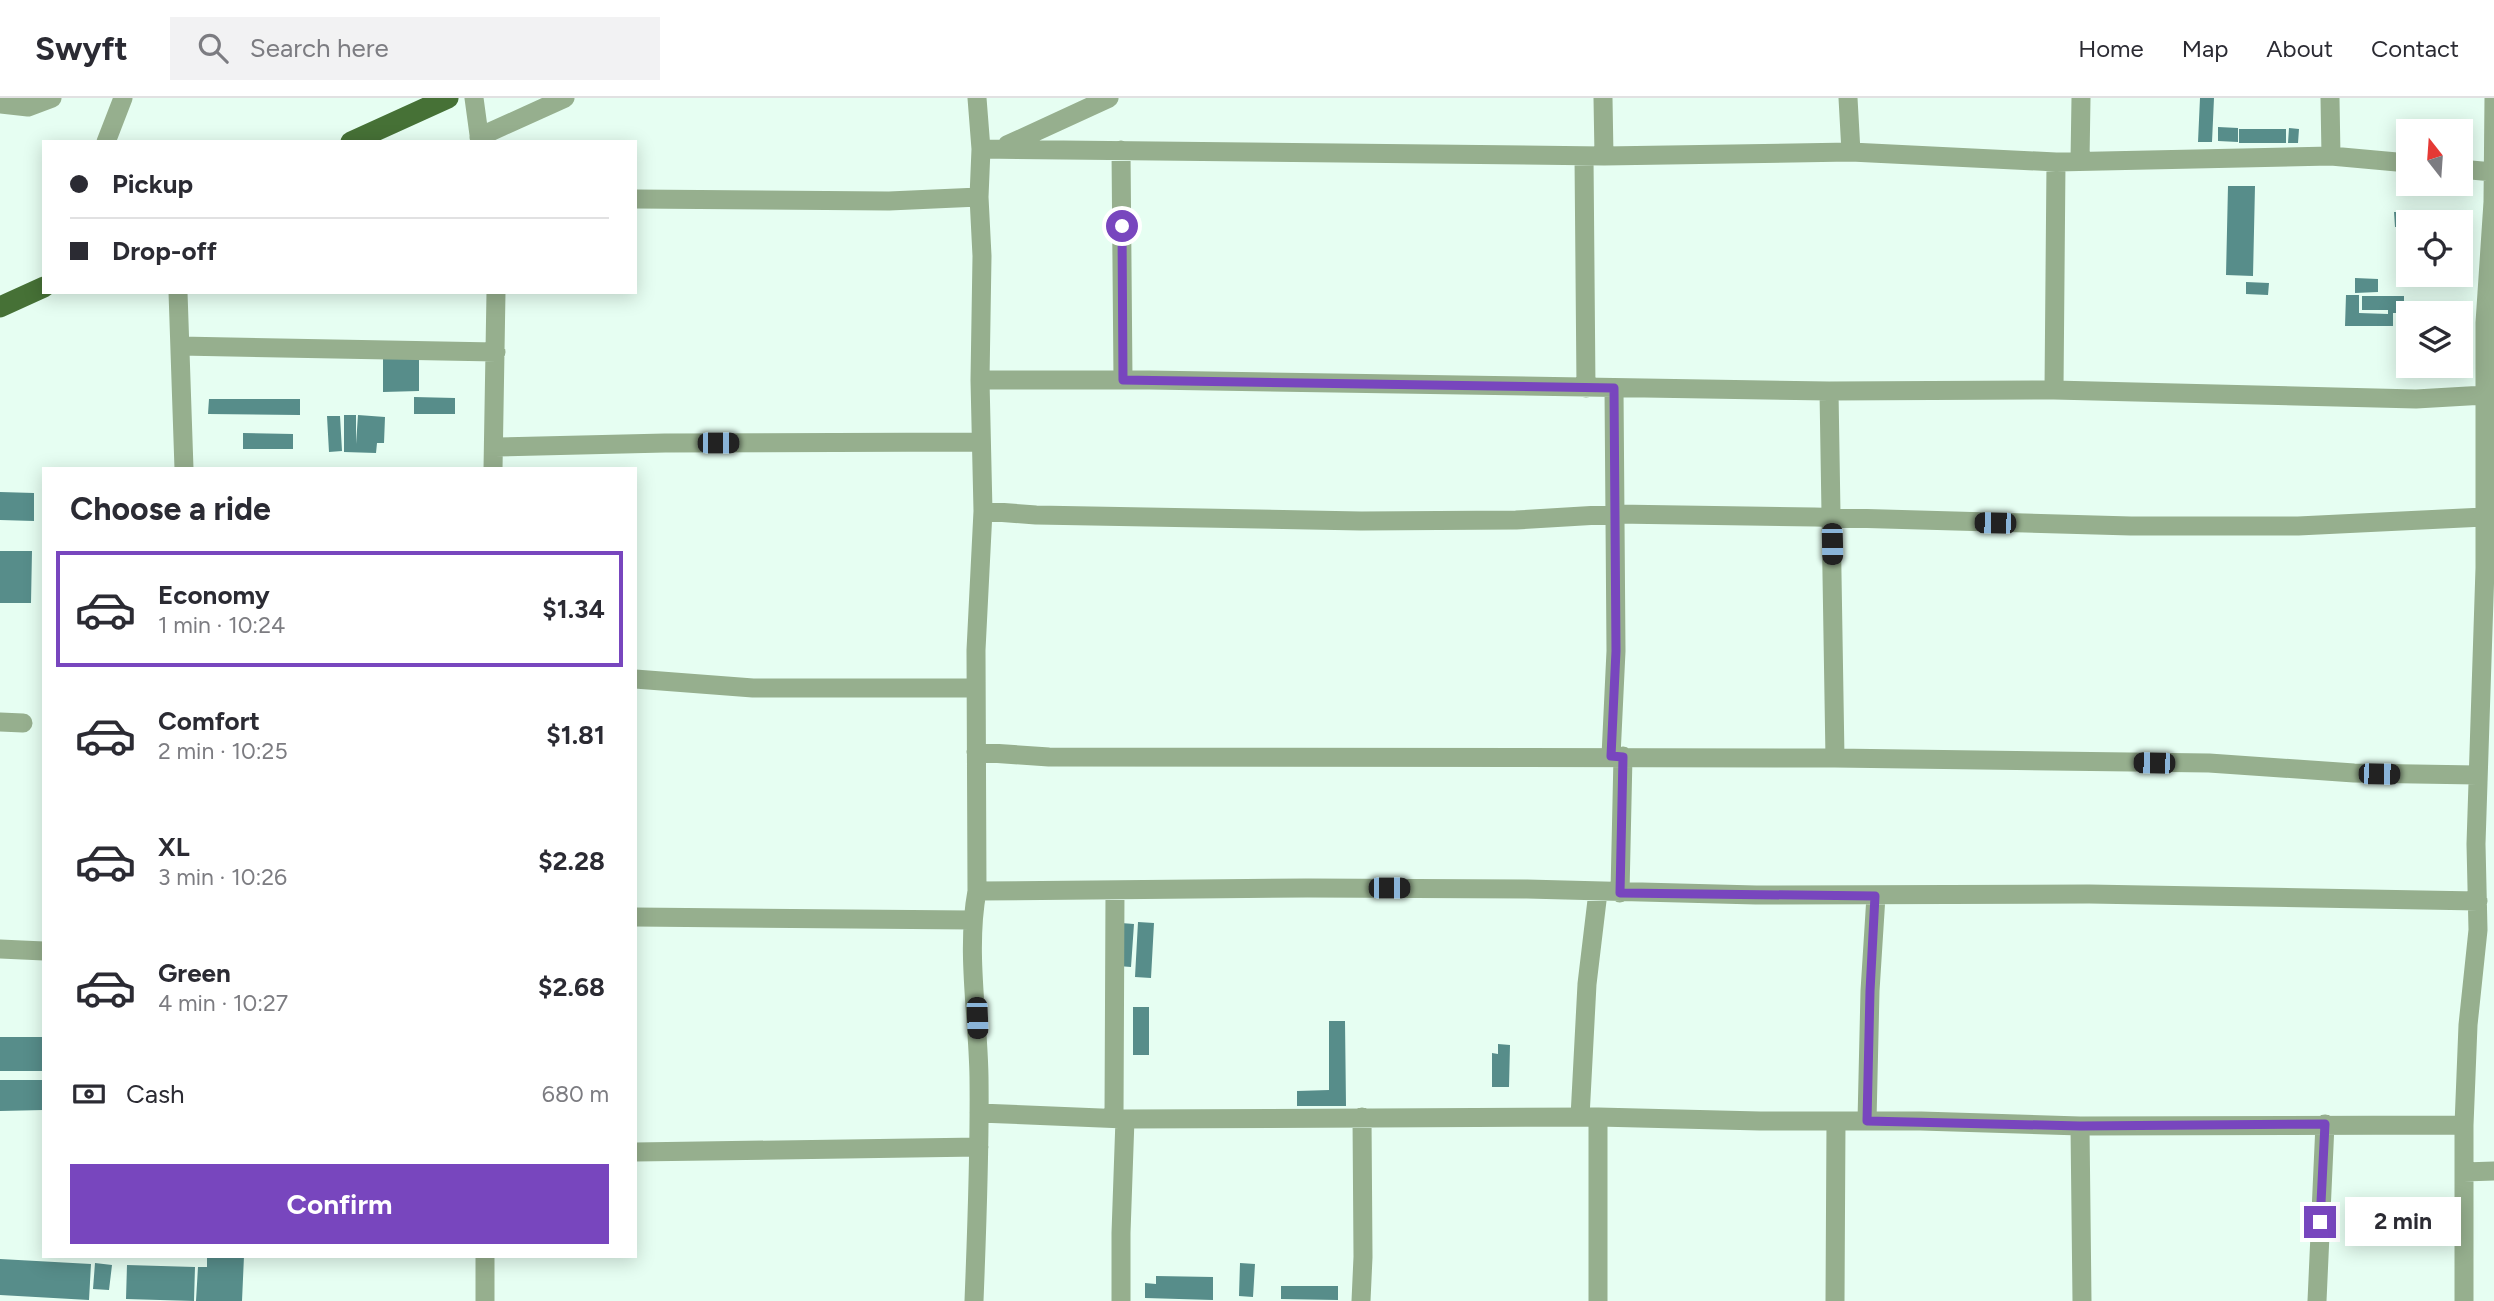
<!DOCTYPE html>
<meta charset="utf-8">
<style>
body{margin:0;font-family:Figtree,sans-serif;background:#f2f2f3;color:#2b2b33;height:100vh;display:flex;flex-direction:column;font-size:26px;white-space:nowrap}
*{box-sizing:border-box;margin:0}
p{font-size:23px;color:#7c7c81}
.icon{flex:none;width:38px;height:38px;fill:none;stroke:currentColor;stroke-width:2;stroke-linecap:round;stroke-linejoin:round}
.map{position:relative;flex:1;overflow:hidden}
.sheet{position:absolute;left:42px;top:369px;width:595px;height:791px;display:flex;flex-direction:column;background:#fff;border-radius:0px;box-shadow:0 4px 18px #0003}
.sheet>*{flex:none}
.top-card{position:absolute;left:42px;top:42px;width:595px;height:154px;border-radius:0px;box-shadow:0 4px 18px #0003;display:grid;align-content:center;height:154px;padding:0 28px;background:#fff}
.needle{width:46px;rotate:343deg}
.controls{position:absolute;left:2396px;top:21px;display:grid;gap:14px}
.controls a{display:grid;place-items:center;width:77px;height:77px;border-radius:0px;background:#fff;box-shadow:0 4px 18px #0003;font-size:35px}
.end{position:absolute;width:32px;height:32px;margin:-16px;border:9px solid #7846be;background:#fff;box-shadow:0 0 0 4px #fff}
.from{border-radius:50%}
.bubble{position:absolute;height:49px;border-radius:0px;background:#fff;box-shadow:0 4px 18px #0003;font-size:23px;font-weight:700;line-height:49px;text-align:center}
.car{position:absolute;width:21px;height:42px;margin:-21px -10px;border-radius:9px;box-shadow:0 0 5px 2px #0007;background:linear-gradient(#222 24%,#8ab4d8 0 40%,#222 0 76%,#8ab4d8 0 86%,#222 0)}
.top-card b{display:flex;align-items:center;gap:24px;height:66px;font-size:26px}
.top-card b+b{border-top:2px solid #e1e1e2}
.top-card i{width:18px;height:18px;background:#2b2b33}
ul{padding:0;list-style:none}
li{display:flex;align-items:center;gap:21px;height:116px;margin:0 14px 10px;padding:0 14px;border:4px solid transparent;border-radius:0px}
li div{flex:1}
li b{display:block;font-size:26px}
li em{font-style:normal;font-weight:700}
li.selected{border-color:#7846be}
li>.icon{width:63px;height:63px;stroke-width:1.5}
h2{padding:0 28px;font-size:32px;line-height:84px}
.pay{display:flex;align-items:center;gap:18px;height:77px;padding:0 28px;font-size:26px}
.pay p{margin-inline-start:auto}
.action{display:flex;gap:14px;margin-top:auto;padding:14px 28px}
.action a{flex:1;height:80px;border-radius:0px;background:#7846be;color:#fff;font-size:28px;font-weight:700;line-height:80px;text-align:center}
header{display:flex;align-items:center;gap:42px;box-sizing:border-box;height:98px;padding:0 35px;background:#fff;border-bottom:2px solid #e1e1e2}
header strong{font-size:33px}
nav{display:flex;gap:38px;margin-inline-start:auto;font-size:24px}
.search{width:490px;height:63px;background:#f2f2f3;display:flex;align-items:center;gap:18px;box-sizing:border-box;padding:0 24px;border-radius:0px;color:#7c7c81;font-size:26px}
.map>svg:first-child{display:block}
.building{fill:#578d8a}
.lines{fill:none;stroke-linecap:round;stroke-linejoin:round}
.minor{stroke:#96af8e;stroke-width:19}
.primary{stroke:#467136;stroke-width:21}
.route{stroke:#7846be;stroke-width:9}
</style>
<header>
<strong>Swyft</strong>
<div class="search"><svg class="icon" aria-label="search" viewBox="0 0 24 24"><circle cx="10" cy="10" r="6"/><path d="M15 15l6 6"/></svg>Search here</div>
<nav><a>Home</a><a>Map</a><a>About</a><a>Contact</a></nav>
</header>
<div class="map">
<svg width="2494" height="1203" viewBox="0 0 2494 1203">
<rect width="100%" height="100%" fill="#e6fef2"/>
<!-- building -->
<path class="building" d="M2200,0h14l-2,44h-14z
M2218,29l20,1v14l-20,-1z
M2289,30l10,1 -1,14h-10z
M2239,31h47v14h-47z
M2228,88h27l-2,90 -27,-1z
M2394,114h44v10h-30v5h-13z
M2355,180l23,1v13l-23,1z
M2246,184l23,1 -1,12 -22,-1z
M2346,197h13v18l29,1v-4h-26v-14h42v17h-11v13h-48z
M383,261h36v32l-36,1z
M414,299l41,1v16h-41z
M209,301h91v16l-92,-1z
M344,317h12v29l2,-29 27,2 -1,26h-7l-1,10 -32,-1z
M327,318h13l2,35 -13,1z
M243,335l50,1v15h-50z
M0,394l34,1v28l-34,-1z
M0,453h32l-1,52h-31z
M1138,824l16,1 -3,55 -16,-1z
M1121,825l13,1 -3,43 -13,-1z
M1133,909h16v48h-16z
M1329,923h16l1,85h-49v-15l32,-1z
M0,939h44v34h-44z
M1498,946l12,1 -1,42h-17v-34l6,1z
M0,982h44v30l-44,1z
M207,1158h37l-2,45h-46l2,-34h9z
M0,1161l91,5 -2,36 -89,-5z
M95,1165l17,2 -3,25 -16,-1z
M1240,1165l15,1 -2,33 -14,-1z
M127,1167l68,2 -1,34 -68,-2z
M1156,1178l57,1v23l-68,-2v-15l11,1z
M1281,1188h57v14l-57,-1z"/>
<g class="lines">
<!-- minor -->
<path class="minor" d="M474,0l6,44
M1603,0l1,58
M1848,0l3,54
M2330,0l1,58
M0,6l28,3 24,-9
M479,39l86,-39
M106,44l17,-44
M1007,47l102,-47
M981,51l623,7 247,-4 205,10 275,-6 77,7
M1121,52l2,230
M1584,58l2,232
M2080,63l1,-63
M2460,71l33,3
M635,101l254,2 90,-4
M178,194l6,177
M180,248l316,6
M980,282h169l680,11 225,-1 362,9 69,-4v-72l8,-121 1,-104
M2054,292l2,-228
M1829,293l6,367
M495,349l170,-4 316,-1
M493,371l3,-177
M983,413l53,4 325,6 155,-1 100,-6 198,3 317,9h167l186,-9
M635,581l118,9h223
M0,624l23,1
M976,654l73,5 786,1 374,5 145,10 123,2
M1611,658l5,-105 -2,-263
M977,793l330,-3 220,1 229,6 333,-1 389,7
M1620,795l3,-137
M635,819l336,3
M0,851l44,2
M979,1015l146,6 473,-2 162,4h161l159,5 384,-1
M1580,1019l7,-133 11,-92
M1598,1019v184
M1114,1020l1,-228
M1867,1023l3,-130 6,-95
M2080,1028l2,175
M635,1054l344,-5
M2464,1074l30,-1
M485,1203v-45
M974,1203c3,-75 6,-149 5,-224 -1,-62 -13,-126 -2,-186l-1,-241 7,-139 -3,-131 2,-124 -3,-59 2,-48 -4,-51
M1121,1203v-68l4,-114
M1361,1203l2,-44 -1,-140
M1835,1203l1,-180
M2317,1203l8,-177
M2464,1203v-176l4,-100 10,-95 -2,-86 9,-276v-173"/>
<!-- primary -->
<path class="primary" d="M351,44l97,-44
M0,209l44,-20"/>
</g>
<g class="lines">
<!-- route -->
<path class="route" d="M1122,128l1,154 491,8 2,263 -5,105 12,1 -3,136 255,3 -5,95 -3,130 213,5 245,-2 -5,98"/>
</g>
</svg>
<div class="controls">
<a><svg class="needle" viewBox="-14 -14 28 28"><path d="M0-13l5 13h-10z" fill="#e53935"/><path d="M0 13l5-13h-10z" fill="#7c7c81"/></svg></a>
<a><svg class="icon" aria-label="locate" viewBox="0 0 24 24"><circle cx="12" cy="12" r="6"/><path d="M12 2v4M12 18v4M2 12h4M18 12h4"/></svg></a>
<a><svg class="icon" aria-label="layers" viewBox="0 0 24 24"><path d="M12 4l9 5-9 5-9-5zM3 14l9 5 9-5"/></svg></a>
</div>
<i class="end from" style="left:1122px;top:128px"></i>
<i class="end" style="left:2320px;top:1124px"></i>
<div class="bubble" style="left:2345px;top:1099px;width:116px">2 min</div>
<i class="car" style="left:718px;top:345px;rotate:90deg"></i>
<i class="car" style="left:1995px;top:425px;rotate:271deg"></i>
<i class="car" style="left:1832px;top:446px;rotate:179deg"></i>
<i class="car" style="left:2154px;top:665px;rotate:271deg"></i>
<i class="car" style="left:2379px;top:676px;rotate:91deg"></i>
<i class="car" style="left:1389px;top:790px;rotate:90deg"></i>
<i class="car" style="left:977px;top:920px;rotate:178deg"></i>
<div class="top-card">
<b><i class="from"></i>Pickup</b>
<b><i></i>Drop-off</b>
</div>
<section class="sheet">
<h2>Choose a ride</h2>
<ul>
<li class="selected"><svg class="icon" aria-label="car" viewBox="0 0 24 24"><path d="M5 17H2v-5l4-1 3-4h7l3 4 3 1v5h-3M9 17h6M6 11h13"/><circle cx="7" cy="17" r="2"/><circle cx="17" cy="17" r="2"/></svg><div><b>Economy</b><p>1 min · 10:24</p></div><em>$1.34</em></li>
<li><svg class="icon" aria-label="car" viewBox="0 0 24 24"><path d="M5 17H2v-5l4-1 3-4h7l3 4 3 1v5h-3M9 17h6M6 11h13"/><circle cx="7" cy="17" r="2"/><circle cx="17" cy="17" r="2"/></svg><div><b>Comfort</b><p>2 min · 10:25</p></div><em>$1.81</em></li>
<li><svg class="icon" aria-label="car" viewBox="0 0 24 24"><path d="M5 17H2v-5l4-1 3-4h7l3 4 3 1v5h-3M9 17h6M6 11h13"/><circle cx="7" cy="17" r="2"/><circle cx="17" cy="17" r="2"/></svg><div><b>XL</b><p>3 min · 10:26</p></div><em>$2.28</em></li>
<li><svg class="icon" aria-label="car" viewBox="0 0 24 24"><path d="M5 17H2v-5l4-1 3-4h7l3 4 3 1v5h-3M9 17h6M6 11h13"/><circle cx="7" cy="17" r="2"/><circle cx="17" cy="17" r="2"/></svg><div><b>Green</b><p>4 min · 10:27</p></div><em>$2.68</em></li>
</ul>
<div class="pay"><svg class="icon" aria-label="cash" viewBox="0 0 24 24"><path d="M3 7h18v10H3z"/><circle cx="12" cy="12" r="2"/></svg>Cash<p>680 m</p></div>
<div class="action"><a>Confirm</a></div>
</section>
</div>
